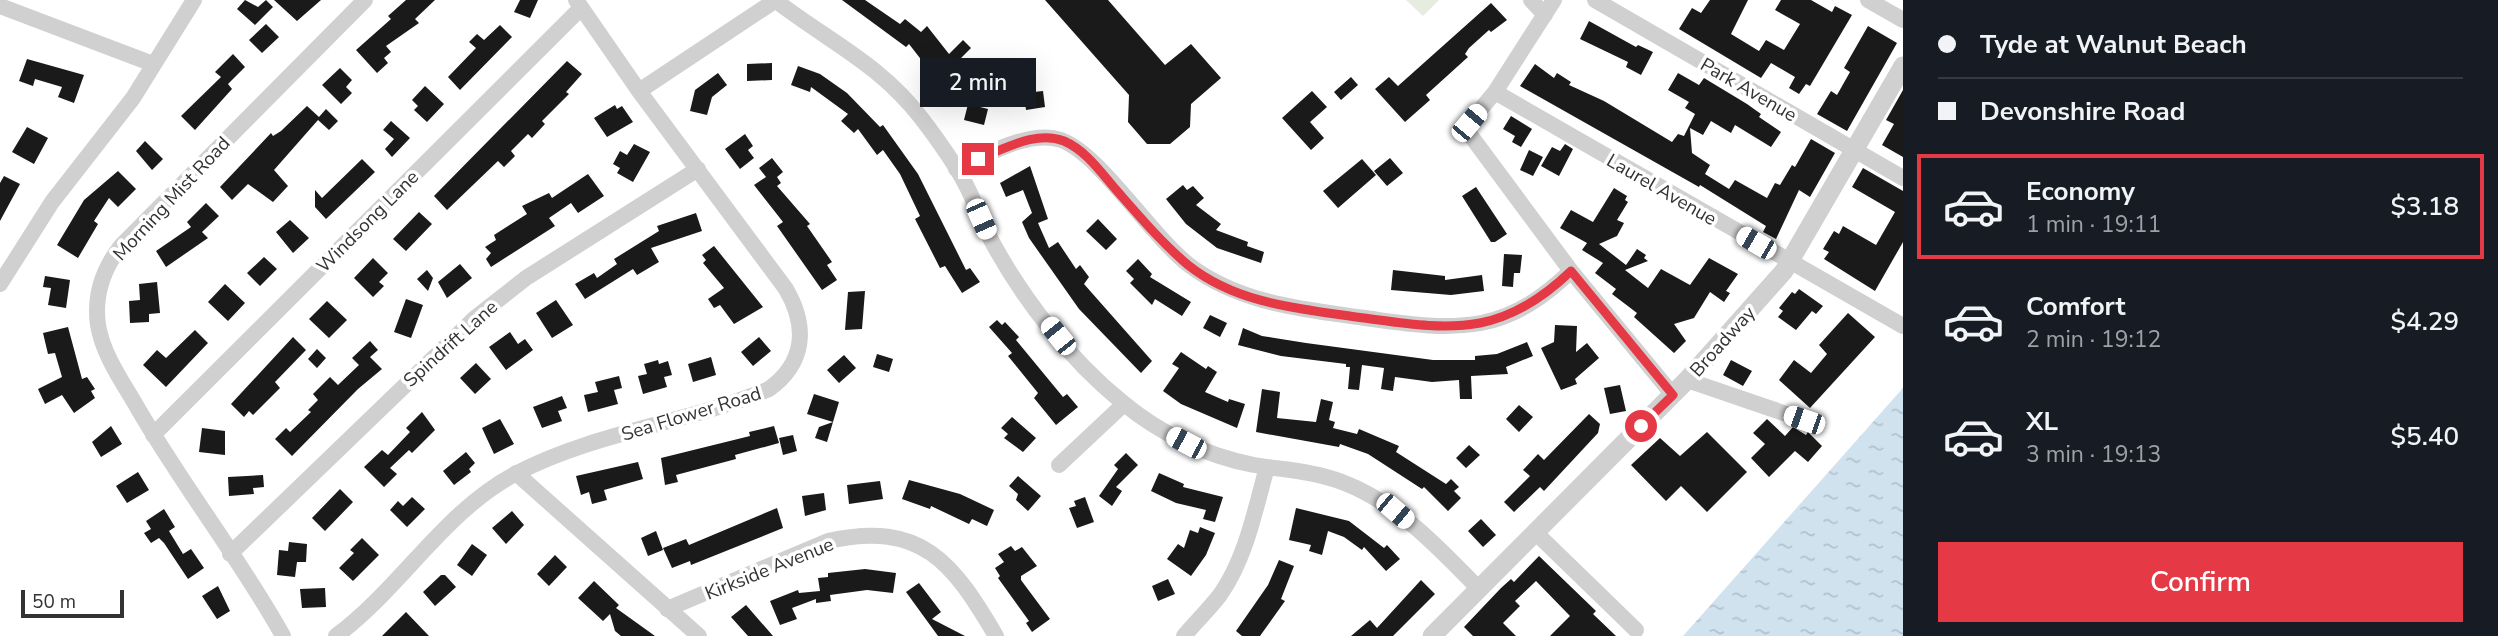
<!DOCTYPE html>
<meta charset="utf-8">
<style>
body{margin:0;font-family:"Nunito Sans",sans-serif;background:#242831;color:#f1f3f6;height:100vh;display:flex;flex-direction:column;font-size:26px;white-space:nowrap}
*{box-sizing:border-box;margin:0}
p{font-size:23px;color:#9ea1a6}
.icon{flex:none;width:38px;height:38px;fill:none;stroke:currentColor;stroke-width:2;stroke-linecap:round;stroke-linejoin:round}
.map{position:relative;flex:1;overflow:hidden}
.details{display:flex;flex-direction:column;background:#171b24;width:595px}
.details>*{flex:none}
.top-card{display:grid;align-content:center;height:154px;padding:0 35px;background:#171b24}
.scale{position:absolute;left:21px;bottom:18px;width:103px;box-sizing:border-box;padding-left:7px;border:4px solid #333;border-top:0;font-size:19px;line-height:24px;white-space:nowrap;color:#333;-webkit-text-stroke:5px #fff;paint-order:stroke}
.end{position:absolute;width:32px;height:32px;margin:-16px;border:9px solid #e63946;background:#fff;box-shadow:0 0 0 4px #fff}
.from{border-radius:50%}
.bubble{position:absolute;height:49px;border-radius:0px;background:#171b24;box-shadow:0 7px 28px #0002;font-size:23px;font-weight:600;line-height:49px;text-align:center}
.car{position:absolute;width:21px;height:42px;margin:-21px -10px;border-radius:9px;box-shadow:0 0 5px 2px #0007;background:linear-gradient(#fff 24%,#345 0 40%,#fff 0 76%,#345 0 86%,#fff 0)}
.top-card b{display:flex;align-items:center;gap:24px;height:66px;font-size:26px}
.top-card b+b{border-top:2px solid #363941}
.top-card i{width:18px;height:18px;background:#f1f3f6}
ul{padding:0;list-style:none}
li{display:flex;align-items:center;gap:21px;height:105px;margin:0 14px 10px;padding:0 21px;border:4px solid transparent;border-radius:0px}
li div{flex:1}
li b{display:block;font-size:26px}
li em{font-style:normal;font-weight:600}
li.current{border-color:#e63946}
li>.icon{width:63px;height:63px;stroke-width:1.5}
.action{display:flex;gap:14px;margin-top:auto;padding:14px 35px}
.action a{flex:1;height:80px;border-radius:0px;background:#e63946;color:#fff;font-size:28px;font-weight:600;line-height:80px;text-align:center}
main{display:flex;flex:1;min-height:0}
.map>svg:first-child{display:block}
.grass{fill:#e6ecdf}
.water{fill:url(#water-ripples)}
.building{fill:#1a1a1a}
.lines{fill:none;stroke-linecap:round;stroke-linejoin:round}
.minor{stroke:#d0d0d0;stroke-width:16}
.tertiary{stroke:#d0d0d0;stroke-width:19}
.route{stroke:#e63946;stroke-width:9}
.labels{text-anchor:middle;stroke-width:7;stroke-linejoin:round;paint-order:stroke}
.street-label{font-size:19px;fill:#333;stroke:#fff}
</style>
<main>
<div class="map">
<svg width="1903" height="636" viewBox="0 0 1903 636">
<defs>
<pattern id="water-ripples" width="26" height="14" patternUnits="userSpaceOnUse" patternTransform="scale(1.75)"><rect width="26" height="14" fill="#cfe2ee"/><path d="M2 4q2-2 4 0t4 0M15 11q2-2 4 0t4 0" fill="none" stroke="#b2c2cd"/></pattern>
</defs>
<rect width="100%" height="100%" fill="#fff"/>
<!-- grass -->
<path class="grass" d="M1406,0h33l-16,16z"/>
<!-- water -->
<path class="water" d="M1903,388v248h-220z"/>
<!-- building -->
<path class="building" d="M245,0l13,7 8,-7 7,7 -18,18 -18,-16z
M274,0h47l-24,21z
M406,0h29l-20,19 4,4 -33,23 5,6 -7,6 4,5 -11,10 -21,-23 35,-31 -3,-3z
M520,0h18l-8,18 -16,-6z
M842,0h23l35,24 5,-5 16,13 6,-6 22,28 14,-14 8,8 -10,10 8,13 -6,4 7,10 -19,13 -19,-28 -2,1 -21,-27 -3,3z
M1045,0h63l57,65 26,-21 30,34 -30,26 -1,23 -20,17h-23l-19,-22 1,-27z
M1710,0h38l-17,34 28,17 7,-11 18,10 16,-26 -25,-14 6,-10h30l21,12 3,-6 17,9 -42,71 -4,-2 -7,10 -10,-6 6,-11 -24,-14 -10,15 -82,-49 13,-21 9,5z
M1491,3l16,17 -16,12 -2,-2 -20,18 -4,6 3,3 -42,38 4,5 -25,22 -30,-33 14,-12 9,9z
M1589,21l47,26 2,-2 15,7 -12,23 -15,-8 2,-5 -48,-23z
M266,24l13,13 -17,16 -13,-13z
M500,25l12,12 -52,53 -12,-13 28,-29 -7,-6 8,-8 7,6z
M1868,26l29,17 -50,88 -30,-17 14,-23 6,4 13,-23 -6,-4z
M233,54l12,13 -17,17 4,5 -37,41 -14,-14 40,-39 -6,-5z
M27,59l57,16 -10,28 -16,-6 4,-10 -27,-8 -2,7 -14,-5z
M567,61l15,13 -16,18 3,2 -27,27 3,3 -13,14 -4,-4 -17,17 4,5 -11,11 -6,-6 -51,49 -13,-14z
M772,63v17l-25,1v-17z
M1535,64l19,14 3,-5 14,9 -2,3 35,16 68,41 6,-8 6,2 11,-22 -10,-6 4,-6 -21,-12 10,-17 21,12 5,-7 43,26 14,10 -2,3 22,15 -10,15 -36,-22 -4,8 -20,-12 -8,14 -13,-7 2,25 18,12 -5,9 24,15 6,-9 32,18 8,-15 5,2 12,-20 3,2 16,-28 24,14 -25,44 -11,-7 -23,49 -13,-7 3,-6 -66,-41 -1,2 -179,-101z
M798,66l22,8 27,19 33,34 3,-2 35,49 48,96 4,-2 10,14 -18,11 -17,-27 -5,2 -25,-49 5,-3 -20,-42 -17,-24 -6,5 -19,-26 -4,4 -13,-12 7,-7 -37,-27 -1,5 -19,-7z
M340,68l12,12 -6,7 6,6 -11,11 -19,-19z
M718,73l9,12 -15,12 -5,18 -17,-4 5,-21z
M1351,77l7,8 -17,15 -7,-8z
M425,86l19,18 -17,18 -13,-12 4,-4 -6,-6z
M1903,90v67l-21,-12 12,-21 -8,-4z
M1043,91l2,16 -19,3 -2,-17z
M1312,91l15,16 -17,15 14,16 -13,12 -29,-32z
M968,104l20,5 -4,16 -20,-5z
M615,105l2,4 5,-3 11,16 -26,15 -13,-19z
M307,106l12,11 7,-8 12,12 -9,9 -11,-10 -44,50 14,16 -15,16 -25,-18 -16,16 -12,-13 51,-54 2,3 8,-5z
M1511,116l21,13 -11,18 -9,-5 3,-6 -12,-7z
M391,121l19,17 -18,19 -7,-8 9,-10 -11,-9z
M27,127l21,11 -14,26 -22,-12z
M745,134l8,12 -5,4 6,8 -14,11 -15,-20z
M145,141l18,18 -11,11 -16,-19z
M634,144l16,8 -17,30 -16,-9 3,-5 -7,-4 7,-13 7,4z
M1565,144l8,5 -14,27 -18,-10 11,-19 8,4z
M1529,150l14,7 -10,19 -13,-6z
M772,158l11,14 -6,5 4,6 -4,3 33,38 -3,2 25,36 -5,3 10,15 -15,10 -45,-64 6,-4 -29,-37 12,-8 -7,-9z
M1390,158l13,15 -16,13 -13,-15z
M362,159l13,13 -49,47 -11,-12v-17l7,8z
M1362,159l14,16 -38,33 -15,-17z
M1030,166l18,53 -10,4 11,25 9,-6 18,27 4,-4 9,12 -5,7 68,77 -11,12 -62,-64 -50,-71 -7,-16 10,-9 -9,-23 -17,7 -6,-14z
M1863,168l40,23v51l-28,49 -51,-32 5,-7 -6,-3 11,-18 5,3 4,-8 33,19 19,-33 -43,-25z
M118,171l18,18 -18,18 -9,-9 -15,23 4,3 -20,34 -21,-13 27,-45z
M588,174l16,22 -26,17 -7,-10 -22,15 6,8 -64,41 -5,-8 5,-6 -6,-6 11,-7 -2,-5 33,-21 -5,-8 27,-13 3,5z
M4,176l16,8 -20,37v-38z
M1183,185l4,5 6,-4 11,12 -8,7 25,19 -5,6 32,12 -1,4 17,6 -3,11 -44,-15 -31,-24 -20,-25z
M1476,187l31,47 -12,8h-4l-29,-46z
M1614,188l13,8 -2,4 3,2 -11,18 7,3 -7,13 -18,8 27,21 11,-16 9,6 -2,3 4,3 -23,9 23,18 13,-19 29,16 19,-27 29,16 -12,17 4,2 -6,9 -14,-10 -16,26 -20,6 12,17 -12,12 -40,-36 3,-4 -25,-19 4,-5 -21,-16 8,-10 -21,-13 5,-7 -27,-15 11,-18 22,12z
M206,203l13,13 -17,16 6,6 -42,29 -10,-16 35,-24 -4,-5z
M419,212l13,12 -26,27 -13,-12z
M696,213l6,18 -51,17 8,14 -22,13 -4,-6 -48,30 -10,-15 19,-11 3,5 20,-14 -3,-5 45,-28 -2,-5z
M1098,219l19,20 -11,11 -20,-19z
M290,220l19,18 -16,15 -17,-21z
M714,246l49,61 -29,17 -14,-19 -6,3 -6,-9 16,-11 -21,-25 3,-3 -4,-5z
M1504,254l18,1 -2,18h-6l-1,14 -11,-1z
M264,257l13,12 -17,17 -13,-13z
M373,258l15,15 -9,9 5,4 -11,11 -19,-19z
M1138,259l14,15 -2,3 41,25 -9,14 -27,-17 -3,6 -22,-22 4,-4 -8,-8z
M460,264l12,14 -25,20 -9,-16z
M427,270l6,8 -5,13 -11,-12z
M1393,270l52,6v4l37,-5 2,16 -33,4 -60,-5z
M45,276l25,4 -4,28 -18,-3 3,-17 -8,-1z
M157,282l3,31 -11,1v8l-19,1 -1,-22 11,-1 -1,-16z
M225,284l20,19 -17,18 -20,-19z
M1799,289l24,17 -7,8 -4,-3 -16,19 -18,-13 5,-6 -4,-3 13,-16 3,2z
M865,291l-3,38 -17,1 3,-38z
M406,299l17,6 -12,33 -17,-6z
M556,300l17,25 -21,13 -16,-25z
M327,301l20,19 -18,18 -20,-19z
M1848,313l27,24 -65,71 -31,-28 15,-20 17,13 16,-19 -8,-9z
M1210,315l17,8 -7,14 -17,-9z
M997,320l5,5 3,-3 14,15 -3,3 47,57 4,-3 11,13 -22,18 -22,-27 4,-5 -30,-37 4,-3 -23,-26z
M1555,325l22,1 -1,26 11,-9 12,15 -24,21 2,5 -16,6 -20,-42 13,-6z
M68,327l14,52 5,-2 8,12 -4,2 4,7 -21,15 -12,-18 -17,9 -7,-15 24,-12 -7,-24 -7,1 -5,-21z
M1243,328l19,8 44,7 127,17h42v-4l22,-2 30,-12 6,14 -27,11 2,7 -37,2 1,23h-12l-1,-19 -27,2 -37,-5 -2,14 -12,-2 3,-21 -22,-3 -3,25 -11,-1 2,-22h-4v-3l-65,-8 -43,-11z
M195,330l13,13 -42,44 -23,-22 14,-15 9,8z
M510,332l8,12 7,-5 8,11 -27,20 -17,-23z
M293,337l13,13 -31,32 5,6 -27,27 -4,-4 -5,6 -13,-13z
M759,337l12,14 -18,15 -12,-14z
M370,341l8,9 -8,7 12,12 -24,20 -66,67 -17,-17 11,-11 4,4 21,-20 -3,-2 10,-10 -5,-6 17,-17 8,8 21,-20 -7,-7z
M317,349l9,9 -9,10 -9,-9z
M1181,352l25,17 2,-3 9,6 -12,20 23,10 1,-3 16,5 -8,24 -56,-24 -18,-13 16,-23 -7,-4z
M877,354l16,5 -4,13 -16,-5z
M844,355l12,13 -17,15 -12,-13z
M711,357l5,18 -23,7 -5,-18z
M658,360l1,4 9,-3 4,14 -8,2 3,10 -24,7 -5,-18 9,-2 -3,-10z
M1731,360l21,11 -9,15 -20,-11z
M476,363l15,16 -16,15 -15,-16z
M619,376l3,12 -8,2 4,14 -30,8 -4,-17 14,-3 -3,-10z
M1620,385l6,26 -16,3 -6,-26z
M1262,389l18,3 -3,26 39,4 5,-23 12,3 -4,18 6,2 -2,6 24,6 2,-5 40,17 -3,6 50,32 5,-5 8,8 -5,4 7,7 -13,13 -24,-24 -2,2 -54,-35 -28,-10 -1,3 -83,-15z
M814,394l25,8 -6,20 -26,-8z
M562,396l5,12 -9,3 4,10 -20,7 -9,-21z
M1519,405l14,12 -14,15 -13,-13z
M422,412l13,18 -23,23 -3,-3 -19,18 7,6 -13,13 -20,-20 18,-17 6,5 22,-23 -4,-4z
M1589,414l11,10 -2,9 -54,58 -4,-4 -26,25 -10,-10 26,-26 -7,-6 15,-16 6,6z
M1012,417l24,21 -13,14 -19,-14 4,-4 -7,-6z
M500,419l14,25 -20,10 -12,-26z
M1767,419l18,17 8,-9 13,8 2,-3 14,14 -14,16 -13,-11 -26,26 -18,-19 14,-14 -12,-11z
M833,422l-6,20 -12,-4 4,-11z
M111,426l11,18 -21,13 -9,-15z
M774,426l5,17 -44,12 1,4 -60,16 2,7 -13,3 -4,-27 89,-22 -1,-4z
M202,428l23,3v24l-26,-3z
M1707,432l40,40 -40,40 -26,-26 -15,15 -35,-36 29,-27 20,18z
M793,435l4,16 -14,4 -4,-17z
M1469,445l11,10 -14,13 -10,-10z
M466,452l9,11 -6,6 2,3 -17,13 -11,-14z
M1126,453l12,12 -22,22 6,4 -10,15 -13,-10 19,-27 -4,-4z
M638,462l5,17 -39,11 3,10 -15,4 -3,-12 -8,3 -5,-19z
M138,472l11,18 -22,13 -11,-17z
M1159,473l25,11 -1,3 40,10 -8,25 -12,-3 3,-9 -30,-7 -25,-12z
M263,475l1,12 -11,1 1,6 -25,2 -1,-19z
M1018,476l23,20 -13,15 -12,-11 2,-6 -9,-8z
M909,480l51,14 34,16 -7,16 -15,-7 -3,5 -38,-18 -1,3 -28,-10z
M880,481l3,18 -34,5 -2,-19z
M340,489l13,13 -28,29 -13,-13z
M824,493l2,17 -21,6 -3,-20z
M412,497l13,12 -18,18 -17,-17 8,-9 5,5z
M1085,497l9,25 -17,6 -8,-20 7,-2 -2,-5z
M777,508l6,20 -92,37 -1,-4 -18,7 -9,-20 23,-9 3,6z
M1296,508l53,13 35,27 3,-3 13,14 -14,12 -22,-24 -2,3 -18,-13 -16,-6 -6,24 -13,-4 2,-6 -22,-5z
M164,509l11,18 -6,4 14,23 8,-5 13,19 -16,11 -24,-36 -5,-5 -8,5 -7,-10 7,-4 -5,-8z
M512,511l12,14 -18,19 -14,-16z
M1481,519l15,16 -13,12 -15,-16z
M1200,527l15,6 -9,22 -15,21 -24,-17 11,-15 6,4 6,-18 8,3z
M656,531l7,19 -15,6 -7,-18z
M362,538l17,17 -26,26 -14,-13 15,-15 -4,-3z
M289,542l18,2 -1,18h-9l-2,15 -18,-2 2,-25 9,1z
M472,544l15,11 -15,21 -15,-11z
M1011,546l4,5 7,-4 15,19 -16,10v4l29,39 -18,13 -6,-9 3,-2 -31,-43 2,-2 -5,-8 9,-6 -6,-8z
M555,555l12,12 -18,19 -12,-12z
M1539,556l57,55 -3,3 23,22h-66l20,-20 -34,-35 -21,20 5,5 -17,17 13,13h-43l-9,-9 37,-39 10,-9 3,3z
M1279,560l15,6 -13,33 4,2 -25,35h-18l-6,-5 32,-46z
M865,569l31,4 -3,20 -26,-3 -37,5 1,6 -15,2v-4l-24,9 5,11 -17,6 -10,-24 28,-11 1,3 21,-2 -2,-13 10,-1v-4z
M441,575h4l11,12 -21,19 -12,-14z
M1168,579l7,15 -17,7 -6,-15z
M1421,580l14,14 -42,42h-42l19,-16 7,8z
M594,581l25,24 -3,3 39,28h-34l-6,-5 -5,-17 -7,7 -25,-23z
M919,583l22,29 -9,7 33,17h-27l-32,-44z
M218,586l12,25 -13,8 -15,-23z
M325,588l1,19 -24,1 -2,-19z
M746,605l27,31h-25l-17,-19z
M406,612l23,24h-47z"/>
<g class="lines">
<!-- minor -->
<path class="minor" d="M775,0c54,42 104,63 147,119 16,21 32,43 44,66 9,17 15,36 24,53 32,60 79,121 132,164 37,31 84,54 132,63 30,5 59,6 88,17 54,20 97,66 136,106
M1531,0l14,15
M1554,0l-59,92 -30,36 106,143 102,124
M1595,0l308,178
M1868,0l35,20
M0,6l153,58
M639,91l137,-91
M1495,92l408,234
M956,169c29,-13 73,-40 105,-29 38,13 90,96 128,125 51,39 115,44 176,53 37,5 77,12 116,5 36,-7 64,-27 90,-52
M0,284l52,-82 81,-104 61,-98
M1687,380l117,40
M153,435l428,-427
M1059,465l65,-61
M516,473l183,163
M1536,533l100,97
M230,554l245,-236 51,-40 172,-109
M667,609l161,-68c94,-21 125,22 168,95
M283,636c-44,-79 -101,-151 -146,-229 -15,-26 -34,-52 -39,-82 -4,-29 5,-56 23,-79l244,-246
M336,636c65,-48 109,-126 181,-163 79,-41 170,-50 252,-84 36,-26 39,-62 17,-100l-147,-198 -63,-91
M1184,636c12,-14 25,-27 36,-41 26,-37 35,-85 47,-128"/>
<!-- tertiary -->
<path class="tertiary" d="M1432,636l255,-256 97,-109 119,-205"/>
</g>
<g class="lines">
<!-- route -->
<path class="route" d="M978,159c27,-10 58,-29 86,-18 23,10 38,33 54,51 22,25 44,51 70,73 50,40 115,44 176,53 38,5 78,12 116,5 36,-7 65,-27 91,-52l102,124 -32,31"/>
</g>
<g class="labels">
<!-- street labels -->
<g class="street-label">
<text transform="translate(1749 89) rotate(30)" y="7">Park Avenue</text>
<text transform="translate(1662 189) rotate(30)" y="7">Laurel Avenue</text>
<text transform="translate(171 198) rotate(-47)" y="7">Morning Mist Road</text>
<text transform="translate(367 221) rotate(-45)" y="7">Windsong Lane</text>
<text transform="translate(1722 341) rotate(-48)" y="7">Broadway</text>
<text transform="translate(450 343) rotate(-42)" y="7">Spindrift Lane</text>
<text transform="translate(691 413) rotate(-17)" y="7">Sea Flower Road</text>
<text transform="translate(769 568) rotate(-22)" y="7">Kirkside Avenue</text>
</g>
</g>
</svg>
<div class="scale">50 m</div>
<i class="end from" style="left:1641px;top:426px"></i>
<i class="end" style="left:978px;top:159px"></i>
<div class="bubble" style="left:920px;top:58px;width:116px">2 min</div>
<i class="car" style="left:1469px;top:123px;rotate:40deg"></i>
<i class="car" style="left:981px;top:219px;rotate:156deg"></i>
<i class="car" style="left:1756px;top:243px;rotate:300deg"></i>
<i class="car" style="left:1058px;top:336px;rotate:321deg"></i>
<i class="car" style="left:1804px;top:420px;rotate:289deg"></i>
<i class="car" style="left:1186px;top:443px;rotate:298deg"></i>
<i class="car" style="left:1395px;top:511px;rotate:130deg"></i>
</div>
<section class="details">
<div class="top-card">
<b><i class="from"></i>Tyde at Walnut Beach</b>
<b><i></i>Devonshire Road</b>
</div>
<ul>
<li class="current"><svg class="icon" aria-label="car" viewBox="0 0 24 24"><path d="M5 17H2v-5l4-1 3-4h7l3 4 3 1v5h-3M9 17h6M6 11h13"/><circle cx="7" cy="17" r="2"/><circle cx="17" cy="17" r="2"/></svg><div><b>Economy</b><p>1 min · 19:11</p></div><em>$3.18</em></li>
<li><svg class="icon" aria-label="car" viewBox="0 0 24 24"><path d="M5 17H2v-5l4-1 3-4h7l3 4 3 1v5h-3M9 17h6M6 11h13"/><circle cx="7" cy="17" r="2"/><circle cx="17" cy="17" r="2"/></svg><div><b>Comfort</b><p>2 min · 19:12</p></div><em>$4.29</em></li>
<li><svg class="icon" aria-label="car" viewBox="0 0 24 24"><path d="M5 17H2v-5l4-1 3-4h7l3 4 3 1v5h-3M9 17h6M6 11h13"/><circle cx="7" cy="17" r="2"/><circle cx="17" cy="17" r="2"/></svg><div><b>XL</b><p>3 min · 19:13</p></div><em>$5.40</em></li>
</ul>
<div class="action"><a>Confirm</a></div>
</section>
</main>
